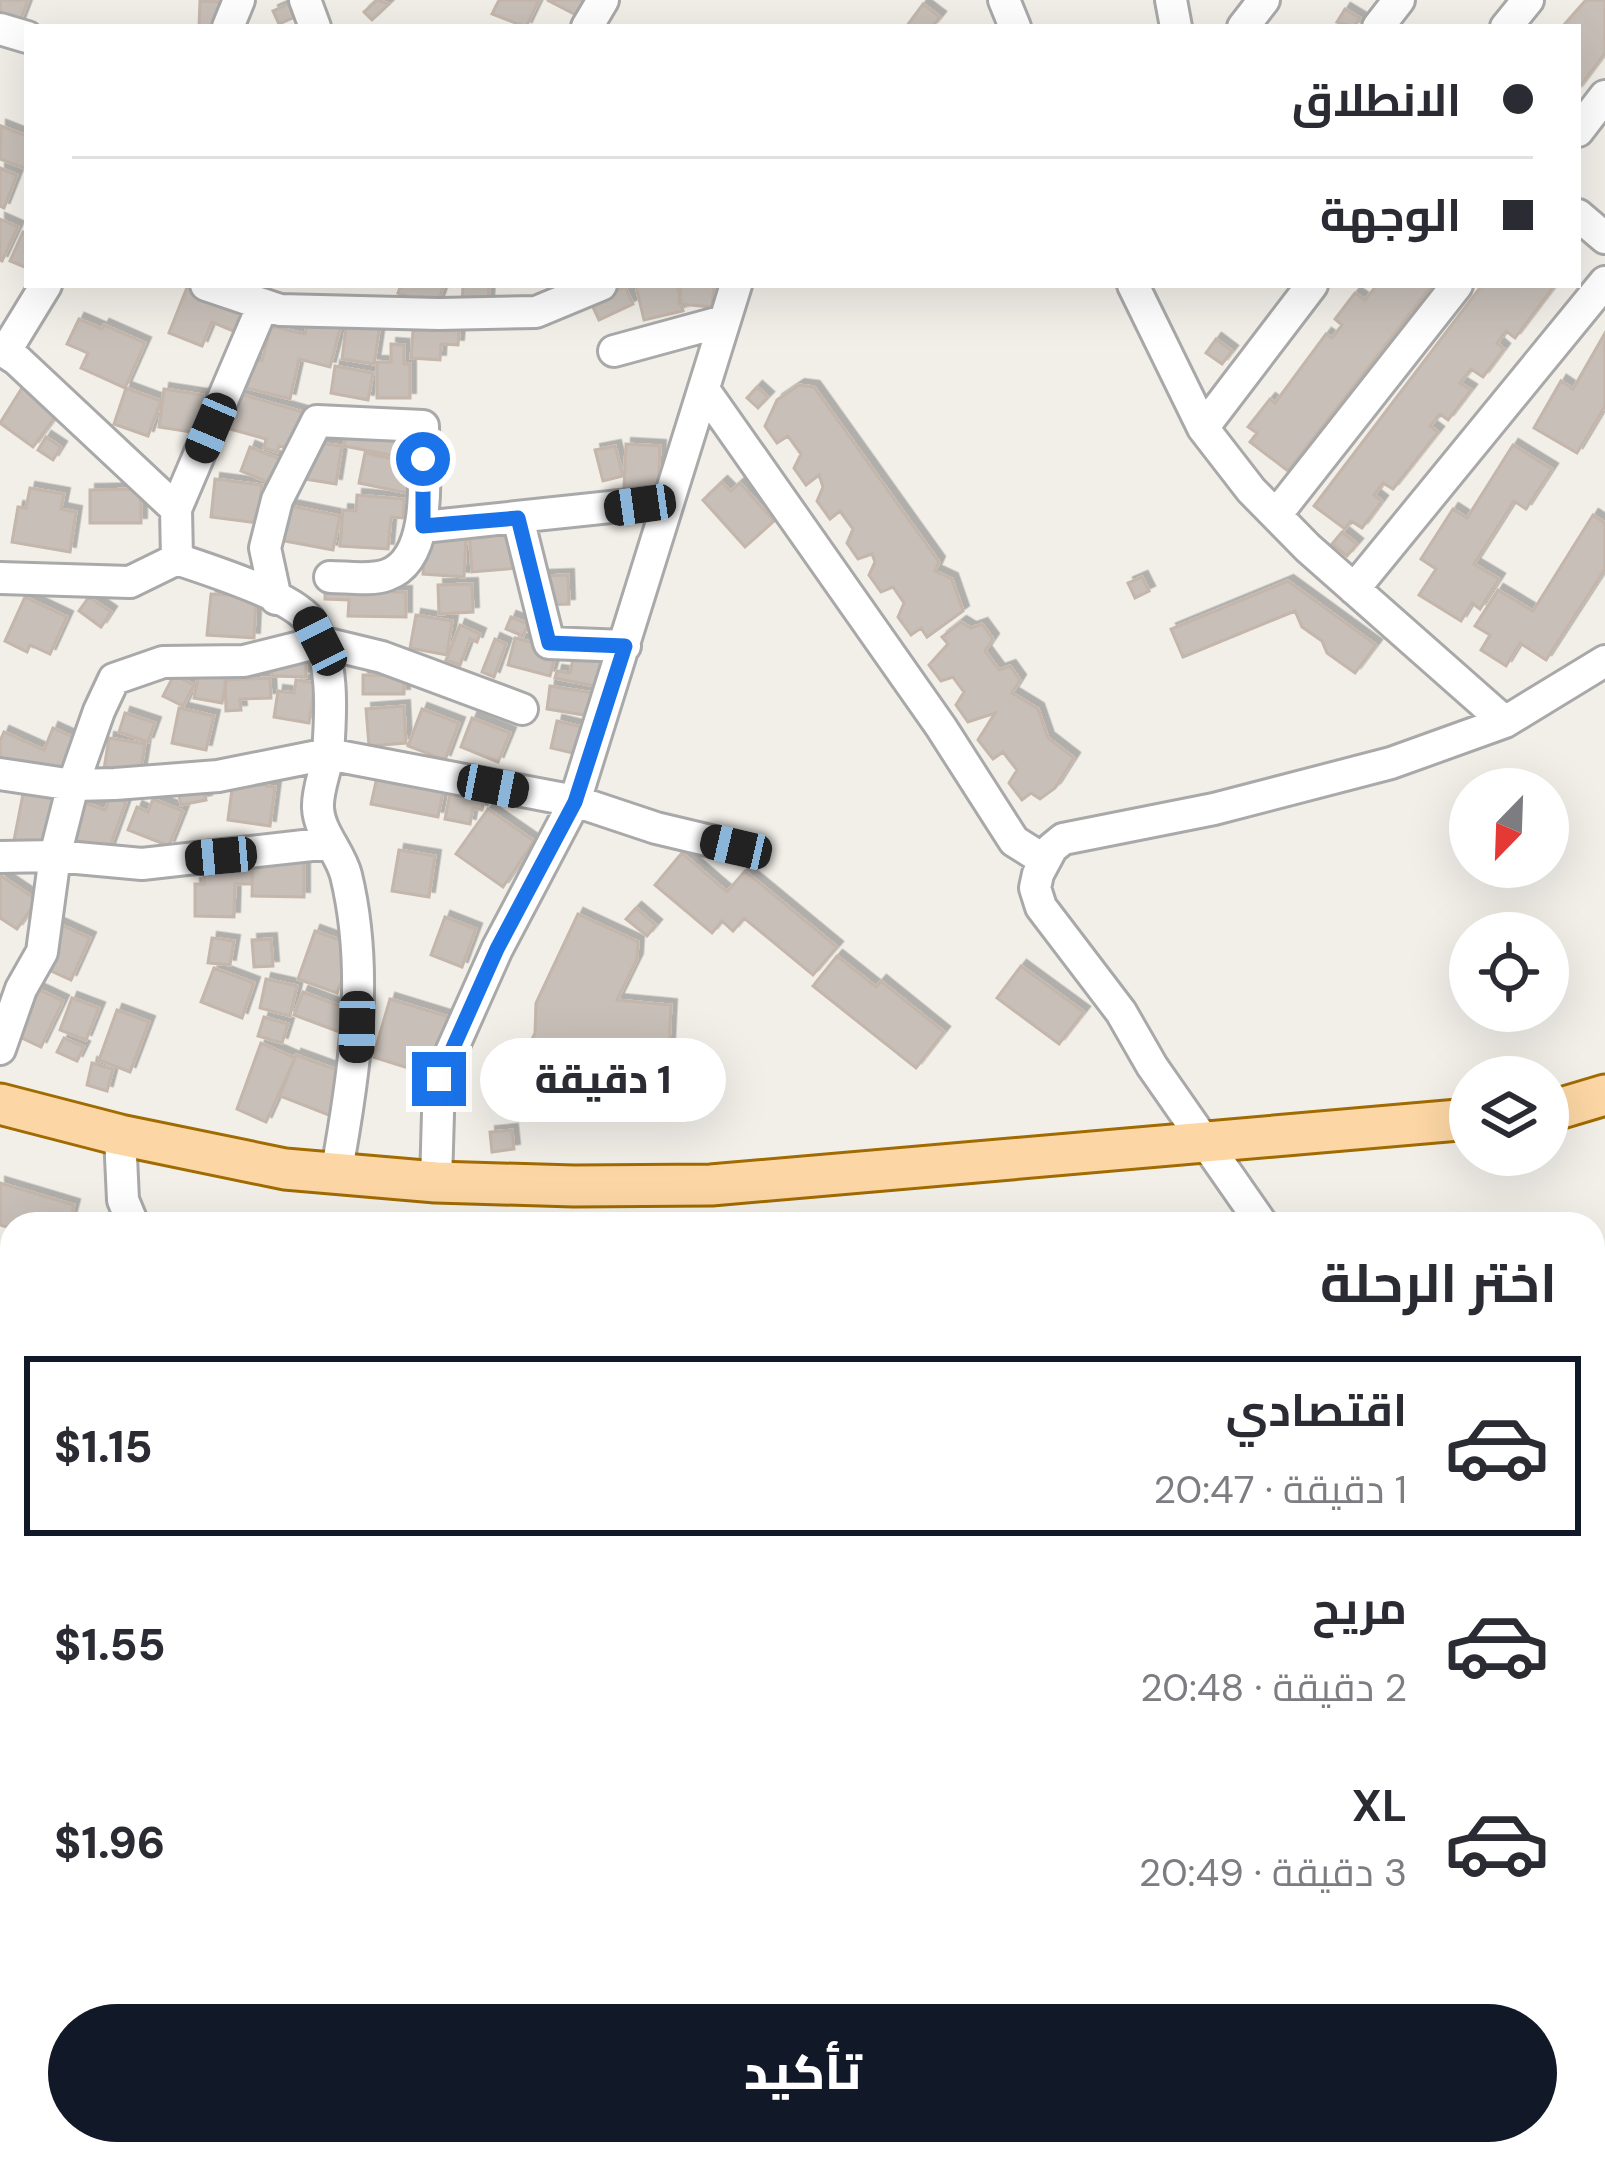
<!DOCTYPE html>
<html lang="ar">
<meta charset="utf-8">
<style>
body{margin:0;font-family:"DM Sans",Cairo,sans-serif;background:#f2f2f3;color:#2b2b33;direction:rtl;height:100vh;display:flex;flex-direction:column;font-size:45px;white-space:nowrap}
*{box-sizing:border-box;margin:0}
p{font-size:39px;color:#7c7c81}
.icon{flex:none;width:66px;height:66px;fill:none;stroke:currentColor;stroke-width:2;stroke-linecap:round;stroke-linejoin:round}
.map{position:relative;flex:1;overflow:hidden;direction:ltr}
.details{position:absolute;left:0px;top:1212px;width:1605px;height:954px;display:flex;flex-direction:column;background:#fff;border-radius:36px 36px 0 0;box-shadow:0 12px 48px #0002;direction:rtl}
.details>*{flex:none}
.top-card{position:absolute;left:24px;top:24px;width:1557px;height:264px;border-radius:0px;box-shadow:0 12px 48px #0002;direction:rtl;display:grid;align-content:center;height:264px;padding:0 48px;background:#fff}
.needle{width:78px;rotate:203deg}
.controls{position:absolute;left:1449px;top:768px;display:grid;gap:24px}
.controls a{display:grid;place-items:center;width:120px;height:120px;border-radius:50%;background:#fff;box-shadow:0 12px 48px #0002;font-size:60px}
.end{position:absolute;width:54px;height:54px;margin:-27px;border:15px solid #1a73e8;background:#fff;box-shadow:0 0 0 6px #fff}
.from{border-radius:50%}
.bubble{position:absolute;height:84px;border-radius:42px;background:#fff;box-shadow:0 12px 48px #0002;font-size:39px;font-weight:800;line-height:84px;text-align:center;direction:rtl}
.car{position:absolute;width:36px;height:72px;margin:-36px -18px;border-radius:15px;box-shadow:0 0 9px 3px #0007;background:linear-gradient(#222 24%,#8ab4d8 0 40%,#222 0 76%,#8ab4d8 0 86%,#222 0)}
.top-card b{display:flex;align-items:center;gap:42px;height:114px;font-size:45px}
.top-card b+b{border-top:3px solid #e1e1e2}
.top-card i{width:30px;height:30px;background:#2b2b33}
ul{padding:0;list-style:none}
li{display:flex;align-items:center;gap:36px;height:180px;margin:0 24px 18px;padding:0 24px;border:6px solid transparent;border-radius:0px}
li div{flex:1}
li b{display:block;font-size:45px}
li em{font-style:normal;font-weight:800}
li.active{border-color:#111827}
li>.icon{width:108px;height:108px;stroke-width:1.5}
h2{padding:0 48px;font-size:54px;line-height:144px}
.button{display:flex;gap:24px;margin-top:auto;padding:24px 48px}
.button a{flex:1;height:138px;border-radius:72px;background:#111827;color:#fff;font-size:48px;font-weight:800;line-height:138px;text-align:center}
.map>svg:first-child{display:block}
.pitch{fill:#88e0be}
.building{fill:#c7bfb8;stroke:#c4b6ab;stroke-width:3;filter:url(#shadow)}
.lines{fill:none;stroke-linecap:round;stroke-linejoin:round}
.minor-casing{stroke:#a9a9a9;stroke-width:36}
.major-casing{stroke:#a06b00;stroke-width:45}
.highway-casing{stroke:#dc2a67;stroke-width:51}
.minor{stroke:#fff;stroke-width:30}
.major{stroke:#fcd6a4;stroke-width:39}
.highway{stroke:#e892a2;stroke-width:45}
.route{stroke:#1a73e8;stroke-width:15}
</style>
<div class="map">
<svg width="1605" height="2166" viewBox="0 0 1605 2166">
<defs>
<filter id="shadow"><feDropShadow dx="5.5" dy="-5.5" stdDeviation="0" flood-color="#0004"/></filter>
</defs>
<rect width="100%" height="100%" fill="#f2efe9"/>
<!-- pitch -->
<path class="pitch" d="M568,2154h98l-22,12h-69z"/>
<!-- building -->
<path class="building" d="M0,0h28l-9,24 -19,-8z
M377,0l12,4 -17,16 -8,-8z
M499,0h40l-13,27 -34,-13z
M547,0h42l-9,17z
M1586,0h19v53l-27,36v-62h-16z
M200,1l22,1 -1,25h-22z
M293,2l6,13 -20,9 -6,-13z
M923,4l17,13 -8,10h-26z
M1345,9l15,9 -6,9 -17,-5z
M1,126l26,10v33l-27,-10z
M0,168l17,7 -13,33 -4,-2z
M0,219l18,8 -16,34 -2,-1z
M23,232l4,2v34l-17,-7z
M188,285h10l58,24 -11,27 -33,-14 -10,24 -33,-13z
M401,285h43l-8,22 -38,-14z
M463,285h26l-1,21 -26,-2z
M677,285l6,26 -39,9 -8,-34z
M681,285h33l-2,22 -33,-3z
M1377,285h55l-144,186 -38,-29 7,-9 -9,-6 22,-28 5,4 51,-69 6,4 10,-13 -7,-6 20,-26 10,7z
M1482,285h73l-40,53 -9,-7 -9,12 7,6 -21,28 -12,-8 -11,14 11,7 -23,30 -8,-6 -10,12 8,6 -45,57 -10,-6 -9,12 8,6 -20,27 -11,-7 -6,8 -31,-23z
M625,287l8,17 -34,16 -8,-17z
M309,317l32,8 -11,42 -31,-8 -9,40 -43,-11 7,-29 8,2 9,-35 34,8z
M414,317l46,3 -2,25 -17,-1 -1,16 -29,-2z
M79,319l23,10 2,-4 41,18 -20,45 -44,-20 7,-15 -21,-9z
M347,320l33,4 -6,40 -32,-5z
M1605,333v73l-28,47 -43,-25 27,-47 12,8z
M1216,339l16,12 -10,13 -16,-11z
M391,344l13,1v19h6v34h-33v-36h14z
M335,366l38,7 -5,27 -37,-7z
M799,385l15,2 125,175 -4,9 17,8 11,32 -36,26 -6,-9 -10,7 -13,-18 6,-14 -11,-16 -12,5 -12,-17 6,-13 -3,-8 -14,5 -11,-16 6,-14 -13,-18 -10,8 -13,-18 6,-14 -4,-12 -13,10 -12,-17 7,-14 -13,-18 -11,7 -12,-17 12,-26z
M757,387l11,10 -10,11 -11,-10z
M22,388l36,25 -25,34 -33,-24z
M126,388l35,13 -13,35 -34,-12z
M164,389l39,6 -5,38 -39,-6z
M240,394l63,18 -11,37 -13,-3 -2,6 -13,-4 2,-9 -36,-10z
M347,429l64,4 -5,25 -62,-12z
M46,437l15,10 -8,13 -15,-10z
M310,442l32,4 -6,38 -31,-5z
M626,444l34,2 -2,43 -34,-1z
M1513,445l39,24 -26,40 -12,-8 -40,63 25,15 -19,30 -8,-6 -11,18 -42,-26 17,-26 -15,-10 32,-50 14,9z
M615,446l8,30 -20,5 -8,-31z
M250,447l30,12 -10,24 -29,-12z
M365,453l48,10 -6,30 -48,-10z
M215,479l47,6 -4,38 -47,-6z
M722,482l9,9 9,-8 34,38 -29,26 -42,-47z
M30,488l34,6 -3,15 15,3 -6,40 -58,-10 6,-35 8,1z
M141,489v34h-51v-33z
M357,495l47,4 -1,19 -12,-1 -3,32 -48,-3 3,-36 13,1z
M281,504l59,12 -7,34 -59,-11z
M1593,515l12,8v46l-59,91 -26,-17 -14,23 -25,-16 9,-15 -15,-9 23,-36 35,21z
M516,526l3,42 -47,4 -3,-42z
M1342,532l15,12 -10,12 -15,-12z
M426,533l40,3 -2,41 -41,-3z
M568,575l1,29 -29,1v-29z
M1142,577l7,14 -14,7 -7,-15z
M325,579l69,1v12h12v25l-58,-1 1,-16 -24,-1z
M1288,581l88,64 -21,28 -28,-20 -5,-12 -20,-14 -7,-16 -112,46 -12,-28z
M472,584l1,28 -34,2 -1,-29z
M211,594l45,3 -2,41 -47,-3z
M25,597l42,20 -17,37 -20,-9 -3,7 -22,-11z
M89,597l22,15 -10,15 -22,-16z
M416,615l36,6 -5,34 -37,-7z
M511,617l17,7 -5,12 -17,-7z
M961,622l10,6 11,-4 11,15 -8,12 14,19 11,-4 10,14 -8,13 26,16 10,29 26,20 -19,30 -15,11 -9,-6 -9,7 -13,-17 8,-13 -14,-18 -10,7 -15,-19 17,-27 -27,9 -12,-17 8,-13 -11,-15 -12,4 -12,-16 19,-21 -6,-7z
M460,625l20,9 -3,8 -7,-3 -10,26 -14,-5z
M515,638l42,11 -7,27 -42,-11z
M495,639l11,5 -12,33 -12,-5z
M575,649l31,7 -7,31 -44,-9 2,-7 13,2z
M306,655v22l-34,-1v-10z
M201,662l28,5 -7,36 -28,-5z
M174,675l20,10 -11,21 -20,-10z
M363,675l41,1v18h-41z
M270,678l1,20 -31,1 1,11 -15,1 -1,-31z
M296,680l19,3 -6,40 -35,-6 4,-26 16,2z
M550,686l50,8 -4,23 -49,-8z
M404,706l2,37 -37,3 -3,-37z
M179,708l35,8 -8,34 -34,-7z
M422,709l37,14 -14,37 -37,-14z
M125,713l30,10 -7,19 -29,-10z
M472,718l38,15 -12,29 -37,-15z
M557,721l30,7 -6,27 -30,-7z
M53,728l35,16 -15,33 -73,-6v-30l4,-9 40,18z
M109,738l36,6 -5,31 -36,-6z
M379,768l66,14 -7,35 -67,-13z
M202,781l4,19 -25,5 -4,-19z
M233,781l42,6 -5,39 -42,-6z
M452,783l34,7 -4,20 -9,-2 -3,16 -25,-5z
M24,789l37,8 -10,51 -37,-8z
M111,796l15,6 -18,50 -38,-14 13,-36 22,8z
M153,799l30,12 -14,35 -41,-16 9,-23 11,5z
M488,809l46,32 -31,46 -47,-33z
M399,850l36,6 -6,41 -37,-6z
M682,853l45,39 18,-21 92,76 -24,28 -69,-57 -11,13 -11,-10 -10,12 -57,-48z
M253,860l51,1v36l-52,-1z
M204,869l48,1v14h-17l-1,33 -39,-1v-32h9z
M0,875l37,25 -20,29 -17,-11z
M636,908l20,17 -9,11 -21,-17z
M578,914l60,28 -1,17 -20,41 54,5 -3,62 -109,-5 -31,-14 7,-15 1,-30z
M445,917l31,12 -14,38 -31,-12z
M57,923l33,15 -19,42 -33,-15z
M315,931l39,14 -17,48 -39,-14z
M212,938l22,3 -4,24 -22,-2z
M271,939l2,27 -19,1 -2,-27z
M837,956l39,31 5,-6 63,51 -28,36 -103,-82z
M1021,966l63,46 -25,32 -62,-46z
M214,968l40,15 -12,35 -41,-16z
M266,979l31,7 -7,30 -30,-8z
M29,985l34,16 -22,46 -34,-16z
M303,992l50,19 -8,23 -51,-19z
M72,998l27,10 -13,32 -26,-10z
M390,999l59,18 -18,58 -58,-18z
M117,1010l32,12 -19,50 -31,-12z
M264,1017l24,7 -6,19 -24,-7z
M64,1038l20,9 -7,14 -20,-9z
M261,1043l34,15 -29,64 -29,-13z
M296,1055l55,20 -17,42 -54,-21z
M92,1063l21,6 -6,22 -20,-6z
M512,1130l2,19 -22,3 -2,-20z
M0,1183l74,22 -5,19h-57v18l-6,-2 4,-12 -10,-3z
M0,1505l12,19v75l-12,-20z
M1605,1922v34l-12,-20v-7z
M12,2080v51l-12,1v-51z
M477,2154h22l3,6 9,-6h14l7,12h-74z
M856,2154h85l7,12h-111z
M1074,2154h80l2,3 -15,9h-59z
M1310,2154h94l-22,12h-68z
M1465,2154h104l-22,12h-81l-5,-10z"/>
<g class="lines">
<!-- minor casing -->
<g class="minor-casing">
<path id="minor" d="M305,0l10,27
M1004,0l11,27
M1171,0l5,27
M228,27l11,-27
M587,27l16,-27
M1243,27l21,-27
M1378,27l21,-27
M1506,27l22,-27
M0,29l27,8
M1578,131l27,-35
M1578,215l27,23
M206,285l74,25 159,4 97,-2 65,-27
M1133,285l70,143 48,62 57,58 197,174
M0,349l17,11 159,149 1,50c32,11 113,36 132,61 26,35 22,92 19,134 -2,17 -11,36 -10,54 1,24 22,44 28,67 24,99 8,201 -10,300
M614,351l110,-30
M5,352l41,-67
M705,391l236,336 73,114 30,19
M1203,428l109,-143
M176,509l87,-204
M1276,515l181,-230
M518,518l31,125 76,3
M423,527l244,-26
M0,578l130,4 47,-23
M1354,589l251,-307
M276,599l-11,-51 12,-48 40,-79 106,5c0,40 12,132 -36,149 -16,6 -41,2 -57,2
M0,774l73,11 42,-1 103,-8 110,-22 247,47 81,27 80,19
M0,857l55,-1 87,8 188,-21
M0,1049l21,-60 21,-37 13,-96 18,-71 26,-74 15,-32 49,-17 81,-1 76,-19 62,15 140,52
M120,1135l3,65 10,24
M436,1182l3,-103 58,-130 78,-148 161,-516
M1262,1224l-110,-158 -31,-54 -80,-105 -6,-19 3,-14 14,-26 11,-9 151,-30 177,-46 114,-41 100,-61
M0,1695l12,22
M1593,1756l12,25
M250,2154l7,12"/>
</g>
<!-- major casing -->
<g class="major-casing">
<path id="major" d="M0,1104l120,31 165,34 151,13 138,4 137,-1 759,-66
M1548,1112l57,-17"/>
</g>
<!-- highway casing -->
<g class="highway-casing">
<path id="highway" d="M0,1874l12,21
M155,2154l6,12"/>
</g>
<!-- minor -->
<use href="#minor" class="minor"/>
<!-- major -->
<use href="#major" class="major"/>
<!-- highway -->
<use href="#highway" class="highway"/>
</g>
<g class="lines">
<!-- route -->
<path class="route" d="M423,459v67l95,-8 31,125 76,3 -50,156 -78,147 -58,130"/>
</g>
</svg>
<div class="controls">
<a><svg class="needle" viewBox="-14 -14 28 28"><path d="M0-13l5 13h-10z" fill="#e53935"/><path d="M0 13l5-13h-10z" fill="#7c7c81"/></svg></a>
<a><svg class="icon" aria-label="locate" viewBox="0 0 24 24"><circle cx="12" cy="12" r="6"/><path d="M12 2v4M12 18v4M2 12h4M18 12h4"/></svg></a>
<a><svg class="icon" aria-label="layers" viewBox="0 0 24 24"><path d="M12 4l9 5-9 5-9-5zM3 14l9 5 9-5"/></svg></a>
</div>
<i class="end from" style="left:423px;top:459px"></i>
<i class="end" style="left:439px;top:1079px"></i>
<div class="bubble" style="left:480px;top:1038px;width:246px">1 دقيقة</div>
<i class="car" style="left:211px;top:428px;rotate:203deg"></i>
<i class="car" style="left:640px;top:505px;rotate:262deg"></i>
<i class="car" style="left:320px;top:641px;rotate:333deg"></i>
<i class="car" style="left:493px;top:786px;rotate:101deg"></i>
<i class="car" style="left:736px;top:847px;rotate:283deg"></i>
<i class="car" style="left:221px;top:856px;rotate:265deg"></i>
<i class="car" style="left:357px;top:1027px;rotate:181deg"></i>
<div class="top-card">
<b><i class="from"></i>الانطلاق</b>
<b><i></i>الوجهة</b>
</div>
<section class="details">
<h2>اختر الرحلة</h2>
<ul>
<li class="active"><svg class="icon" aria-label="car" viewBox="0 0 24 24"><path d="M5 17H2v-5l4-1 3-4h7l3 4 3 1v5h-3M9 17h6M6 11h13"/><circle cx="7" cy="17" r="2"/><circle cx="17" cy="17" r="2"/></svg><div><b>اقتصادي</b><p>1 دقيقة · 20:47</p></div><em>$1.15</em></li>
<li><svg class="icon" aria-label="car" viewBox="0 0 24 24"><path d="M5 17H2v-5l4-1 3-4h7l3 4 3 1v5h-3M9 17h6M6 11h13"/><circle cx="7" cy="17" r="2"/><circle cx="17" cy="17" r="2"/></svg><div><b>مريح</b><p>2 دقيقة · 20:48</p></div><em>$1.55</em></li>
<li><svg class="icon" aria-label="car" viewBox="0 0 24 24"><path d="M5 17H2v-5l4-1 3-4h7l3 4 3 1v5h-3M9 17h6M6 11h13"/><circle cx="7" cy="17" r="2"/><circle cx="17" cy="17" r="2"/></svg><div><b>XL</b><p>3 دقيقة · 20:49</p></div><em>$1.96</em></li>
</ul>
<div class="button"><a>تأكيد</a></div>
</section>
</div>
